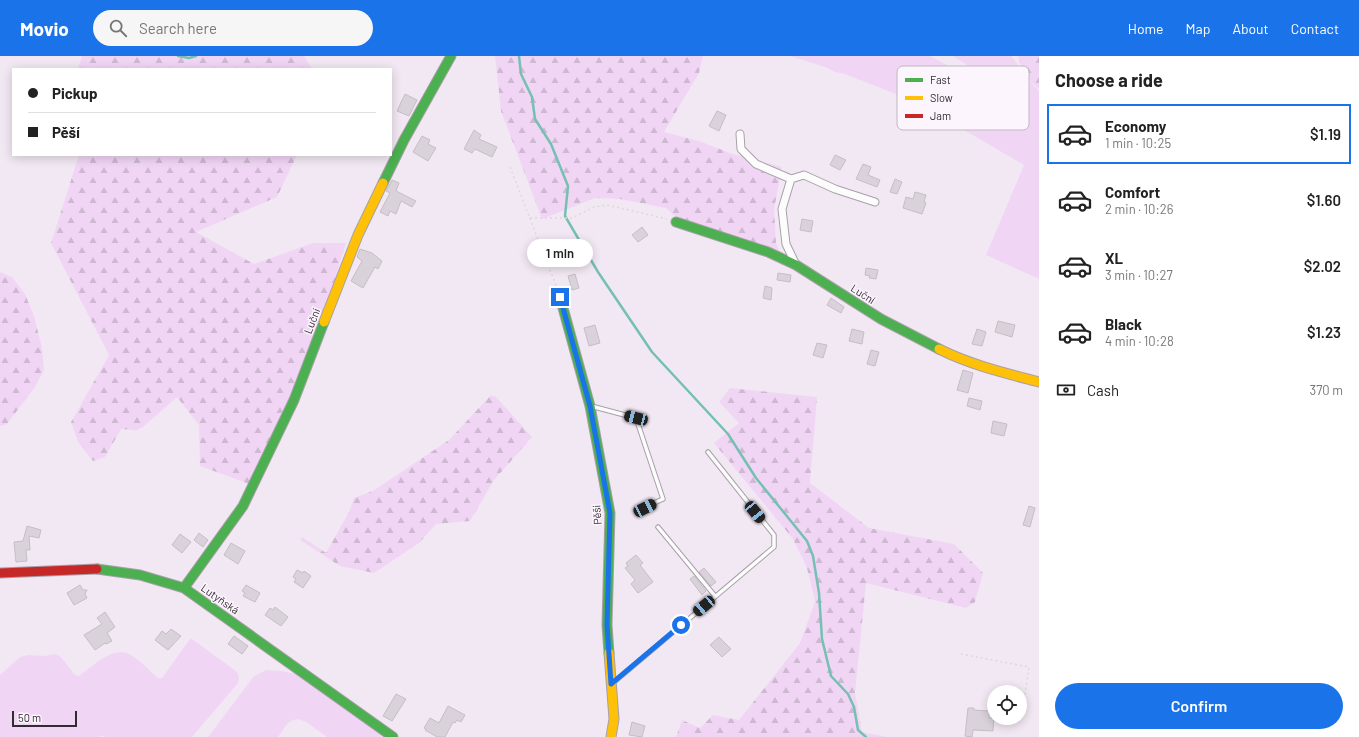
<!DOCTYPE html>
<meta charset="utf-8">
<style>
body{margin:0;font-family:Barlow,sans-serif;background:#f6f6f6;color:#222;height:100vh;display:flex;flex-direction:column;font-size:15px;white-space:nowrap}
*{box-sizing:border-box;margin:0}
p{font-size:13px;color:#767676}
.icon{flex:none;width:22px;height:22px;fill:none;stroke:currentColor;stroke-width:2;stroke-linecap:round;stroke-linejoin:round}
.map{position:relative;flex:1;overflow:hidden}
.details{display:flex;flex-direction:column;background:#fff;width:320px}
.details>*{flex:none}
.top-card{position:absolute;left:12px;top:12px;width:380px;height:88px;border-radius:0px;box-shadow:0 2px 10px #0003;display:grid;align-content:center;height:88px;padding:0 16px;background:#fff}
.controls{position:absolute;left:987px;top:629px;display:grid;gap:8px}
.controls a{display:grid;place-items:center;width:40px;height:40px;border-radius:50%;background:#fff;box-shadow:0 2px 10px #0003;font-size:20px}
.scale{position:absolute;left:12px;bottom:10px;width:65px;box-sizing:border-box;padding-left:4px;border:2px solid #322b32;border-top:0;font-size:11px;line-height:14px;white-space:nowrap;color:#322b32;-webkit-text-stroke:3px #fcf5fd;paint-order:stroke}
.end{position:absolute;width:18px;height:18px;margin:-9px;border:5px solid #1a73e8;background:#fff;box-shadow:0 0 0 2px #fff}
.from{border-radius:50%}
.bubble{position:absolute;height:28px;border-radius:14px;background:#fff;box-shadow:0 2px 10px #0003;font-size:13px;font-weight:600;line-height:28px;text-align:center}
.car{position:absolute;width:12px;height:24px;margin:-12px -6px;border-radius:5px;box-shadow:0 0 3px 1px #0007;background:linear-gradient(#222 24%,#8ab4d8 0 40%,#222 0 76%,#8ab4d8 0 86%,#222 0)}
.top-card b{display:flex;align-items:center;gap:14px;height:38px;font-size:15px}
.top-card b+b{border-top:1px solid #e0e0e0}
.top-card i{width:10px;height:10px;background:#222}
ul{padding:0;list-style:none}
li{display:flex;align-items:center;gap:12px;height:60px;margin:0 8px 6px;padding:0 8px;border:2px solid transparent;border-radius:0px}
li div{flex:1}
li b{display:block;font-size:15px}
li em{font-style:normal;font-weight:600}
li.on{border-color:#1a73e8}
li>.icon{width:36px;height:36px;stroke-width:1.5}
h2{padding:0 16px;font-size:18px;line-height:48px}
.pay{display:flex;align-items:center;gap:10px;height:44px;padding:0 16px;font-size:15px}
.pay p{margin-inline-start:auto}
.action{display:flex;gap:8px;margin-top:auto;padding:8px 16px}
.action a{flex:1;height:46px;border-radius:24px;background:#1a73e8;color:#fff;font-size:16px;font-weight:600;line-height:46px;text-align:center}
header{display:flex;align-items:center;gap:24px;box-sizing:border-box;height:56px;padding:0 20px;background:#1a73e8;color:#fff}
header strong{font-size:19px}
nav{display:flex;gap:22px;margin-inline-start:auto;font-size:14px}
.search{width:280px;height:36px;background:#f6f6f6;display:flex;align-items:center;gap:10px;box-sizing:border-box;padding:0 14px;border-radius:22px;color:#767676;font-size:15px}
main{display:flex;flex:1;min-height:0}
.map>svg:first-child{display:block}
.grass{fill:#f0d6f4}
.forest{fill:url(#forest-firs)}
.lines{fill:none;stroke-linecap:round;stroke-linejoin:round}
.stream{stroke:#75bfb3;stroke-width:2.5}
.building{fill:#dad2db;stroke:#c5bec6}
.lane-casing{stroke:#a8a0a8;stroke-width:5.5}
.street-casing{stroke:#a8a0a8;stroke-width:9}
.fast-casing{stroke:#a8a0a8;stroke-width:11}
.slow-casing{stroke:#a8a0a8;stroke-width:11}
.jam-casing{stroke:#a8a0a8;stroke-width:11}
.path{stroke:#dbd8db;stroke-width:1.5;stroke-dasharray:2 3;stroke-linecap:butt}
.lane{stroke:#fdfcfd;stroke-width:3.5}
.street{stroke:#fdfcfd;stroke-width:7}
.fast{stroke:#4caf50;stroke-width:9}
.slow{stroke:#ffc107;stroke-width:9}
.jam{stroke:#c62828;stroke-width:9}
.route{stroke:#1a73e8;stroke-width:5}
.labels{text-anchor:middle;stroke-width:3;stroke-linejoin:round;paint-order:stroke}
.street-label{font-size:11px;fill:#322b32;stroke:#fcf5fd}
.key{fill:#fcf5fd;stroke:#bfb8c0;stroke-width:1}
.key-label{font-size:11px;fill:#322b32}
</style>
<header>
<strong>Movio</strong>
<div class="search"><svg class="icon" aria-label="search" viewBox="0 0 24 24"><circle cx="10" cy="10" r="6"/><path d="M15 15l6 6"/></svg>Search here</div>
<nav><a>Home</a><a>Map</a><a>About</a><a>Contact</a></nav>
</header>
<main>
<div class="map">
<svg width="1039" height="681" viewBox="0 0 1039 681">
<defs>
<pattern id="forest-firs" width="22" height="20" patternUnits="userSpaceOnUse"><rect width="22" height="20" fill="#f0d6f4"/><path d="M5 1l3.5 6h-7zM16 11l3.5 6h-7z" fill="#ceb8d2"/></pattern>
</defs>
<rect width="100%" height="100%" fill="#f2e8f3"/>
<!-- grass -->
<path class="grass" d="M790,0h140l60,32 3,-2v-4l-40,-26h58c10,11 17,24 28,35v188l-53,-24 38,-90 -108,-63 -71,-28 -10,-2 -10,-5z
M190,583h2l44,32c3,4 4,7 2,12l-46,54h-86l-5,-1 -2,1h-99v-62l20,-18 8,-2 16,1 11,-2 5,2 15,19 4,1c13,-9 35,-32 52,-21 10,6 18,15 27,23h4z
M266,614l15,1 15,3 86,61 -1,2h-54l-21,-15 -8,-3 -5,1 -5,3 -10,14h-70l46,-61z"/>
<!-- forest -->
<path class="forest" d="M82,0h222l8,13h-234z
M495,0h208l-4,17 -35,59 35,9 31,12 52,14 -8,42 2,34 6,14 -101,-35 -15,-14 -46,-9 -25,-1 -53,21 -41,-108z
M1018,0h21v33c-11,-9 -18,-19 -21,-33z
M79,99h218l-20,42 -81,35 58,32 59,-21h33l-14,45 -11,26 -26,77 -43,94 -52,-19 -1,-41 -22,-28 -34,30 -8,4 -1,-1 -13,-1 -16,28 -12,4 -15,-19 -7,-20 38,-67 -58,-112z
M0,216l12,5 13,17 9,22 8,32 2,22 -9,17 -28,37 -7,2z
M730,332l87,9 -7,86 59,45 85,16 29,29 -8,29 -9,6 -100,-25 -11,110 7,39 25,5h-211l6,-17 18,8 13,-13 26,5 61,-77 15,-41 -8,-34 -14,-29 -79,-96 25,-20 -20,-21z
M491,339l5,2 36,40 -38,43 -24,41 -34,3 -17,19 -45,30 -34,-7 -40,-26 2,-3 24,16 23,-41 5,-14 19,-7 76,-51z"/>
<g class="lines">
<!-- stream -->
<path class="stream" d="M178,0l11,2 7,-2
M519,0l2,18 11,23 3,22 16,25 17,42 -3,30 33,56 54,80 76,82 28,44 51,63 6,15 6,37 3,46 9,37 17,18 6,13 4,23 8,7"/>
</g>
<!-- building -->
<path class="building" d="M405,38l12,6 -8,16 -12,-5z
M717,55l9,4 -7,16 -10,-5z
M474,74l7,5 -2,4 18,8 -5,10 -17,-8 -3,4 -8,-4z
M422,80l8,4 -2,4 8,4 -8,13 -15,-9z
M835,99l11,5 -6,10 -10,-5z
M863,108l8,3 -3,8 12,5 -3,7 -21,-8z
M895,123l7,3 -5,12 -7,-2z
M392,124l7,3 -3,8 20,10 -4,6 -11,-6 -5,13 -6,-3 -2,5 -8,-4 10,-19 -4,-2z
M915,136l11,3 -2,7 2,1 -4,11 -19,-6 3,-11 7,2z
M802,163l11,2 -2,11 -11,-2z
M642,171l6,8 -10,7 -6,-7z
M577,188l3,8 -9,3 -3,-8z
M360,193l12,4 10,8 -4,8 -3,-2 -12,21 -12,-7 11,-20 -5,-4z
M866,212l12,2 -2,9 -7,-1 1,-2 -5,-1z
M778,217l13,2 -1,7 -13,-2z
M575,218l4,14 -7,2 -4,-14z
M765,230l7,2 -1,12 -8,-2z
M831,242l13,9 -3,6 -14,-8z
M998,265l17,4 -3,12 -17,-5z
M595,269l5,18 -11,3 -5,-18z
M852,273l12,3 -2,12 -13,-3z
M977,273l9,3 -4,14 -10,-2z
M817,287l10,2 -4,13 -10,-3z
M871,294l8,2 -4,14 -8,-2z
M963,314l10,3 -5,20 -11,-3z
M969,342l13,3 -2,9 -13,-4z
M993,365l14,3 -3,12 -13,-3z
M1029,450l6,2 -5,19 -7,-2z
M27,470l14,4 -2,8 -10,-2 1,14h-4l1,11 -11,1 -2,-20 9,-1z
M199,477l9,7 -5,7 -9,-7z
M180,478l11,8 -9,11 -10,-8z
M231,487l14,8 -7,13 -14,-9z
M636,499l7,8 -3,2 13,17 -15,11 -7,-9 4,-4 -10,-12 3,-2 -2,-3z
M704,512l12,14 -5,4 -12,-14z
M297,514l6,3 1,-2 7,5 -8,12 -9,-6 2,-3 -3,-2z
M694,520l12,15 -4,4 -12,-16z
M80,529l3,5h4l-2,4 2,4 -13,7 -7,-12z
M246,529l14,8 -5,9 -12,-6 2,-3 -3,-2z
M275,551l13,10 -7,9 -16,-11 5,-7 3,2z
M105,556l10,15 -8,6 5,8 -6,3 -1,-1 -10,7 -11,-15 18,-11 -5,-6z
M171,573l10,7 -13,14 -13,-10 7,-9 4,3z
M234,580l14,10 -6,8 -14,-10z
M719,581l12,12 -9,8 -12,-12z
M396,638l10,5 -14,22 -9,-5z
M448,650l17,9 -4,7 -4,-2 -2,3 -2,-1 -8,15h-8l-12,-7 1,-1 -2,-1 6,-10 9,5z
M968,652h6v2l15,1v7h5l-1,13 -20,-1 -1,7 -7,-1z
M632,666l13,4 -3,11 -13,-2z"/>
<g class="lines">
<!-- lane casing -->
<g class="lane-casing">
<path id="lane" d="M591,350l45,12 27,81 -18,8
M658,471l57,69
M613,627l161,-136v-12l-66,-83"/>
</g>
<!-- street casing -->
<g class="street-casing">
<path id="street" d="M740,78l1,15 15,15 35,15
M796,209l-10,-21 -4,-35 9,-30 13,-4 31,14 40,13"/>
</g>
<!-- fast casing -->
<g class="fast-casing">
<path id="fast" d="M383,127l21,-43 47,-84
M676,166l92,30 28,13 85,54 58,30
M560,241l30,109 20,107 -3,112 2,28
M97,513l43,6 44,13 209,149
M184,532l59,-82 51,-106 30,-78"/>
</g>
<!-- slow casing -->
<g class="slow-casing">
<path id="slow" d="M324,266l34,-87 25,-52
M939,293c32,16 66,24 100,33
M609,597l5,66 -3,18"/>
</g>
<!-- jam casing -->
<g class="jam-casing">
<path id="jam" d="M0,517l97,-4"/>
</g>
<!-- path -->
<path class="path" d="M510,111l47,121
M530,162h42l22,-11 13,-2 60,14
M961,598l68,13 -7,47"/>
<!-- lane -->
<use href="#lane" class="lane"/>
<!-- street -->
<use href="#street" class="street"/>
<!-- fast -->
<use href="#fast" class="fast"/>
<!-- slow -->
<use href="#slow" class="slow"/>
<!-- jam -->
<use href="#jam" class="jam"/>
</g>
<g class="lines">
<!-- route -->
<path class="route" d="M560,241l30,109 20,107 -3,112 4,59 70,-59"/>
</g>
<g class="labels">
<!-- street labels -->
<g class="street-label">
<text transform="translate(863 238) rotate(33)" y="4">Luční</text>
<text transform="translate(312 265) rotate(-69)" y="4">Luční</text>
<text transform="translate(597 459) rotate(-94)" y="4">Pěší</text>
<text transform="translate(220 543) rotate(35)" y="4">Lutyňská</text>
</g>
</g>
<!-- legend -->
<rect x="897" y="10" width="132" height="64" rx="6" class="key"/>
<rect x="905" y="22" width="18" height="4" fill="#4caf50"/>
<rect x="905" y="40" width="18" height="4" fill="#ffc107"/>
<rect x="905" y="58" width="18" height="4" fill="#c62828"/>
<g class="key-label">
<text x="930" y="28">Fast</text>
<text x="930" y="46">Slow</text>
<text x="930" y="64">Jam</text>
</g>
</svg>
<div class="controls">
<a><svg class="icon" aria-label="locate" viewBox="0 0 24 24"><circle cx="12" cy="12" r="6"/><path d="M12 2v4M12 18v4M2 12h4M18 12h4"/></svg></a>
</div>
<div class="scale">50 m</div>
<i class="end from" style="left:681px;top:569px"></i>
<i class="end" style="left:560px;top:241px"></i>
<div class="bubble" style="left:527px;top:183px;width:66px">1 min</div>
<i class="car" style="left:636px;top:362px;rotate:285deg"></i>
<i class="car" style="left:645px;top:452px;rotate:63deg"></i>
<i class="car" style="left:755px;top:456px;rotate:141deg"></i>
<i class="car" style="left:704px;top:550px;rotate:230deg"></i>
<div class="top-card">
<b><i class="from"></i>Pickup</b>
<b><i></i>Pěší</b>
</div>
</div>
<section class="details">
<h2>Choose a ride</h2>
<ul>
<li class="on"><svg class="icon" aria-label="car" viewBox="0 0 24 24"><path d="M5 17H2v-5l4-1 3-4h7l3 4 3 1v5h-3M9 17h6M6 11h13"/><circle cx="7" cy="17" r="2"/><circle cx="17" cy="17" r="2"/></svg><div><b>Economy</b><p>1 min · 10:25</p></div><em>$1.19</em></li>
<li><svg class="icon" aria-label="car" viewBox="0 0 24 24"><path d="M5 17H2v-5l4-1 3-4h7l3 4 3 1v5h-3M9 17h6M6 11h13"/><circle cx="7" cy="17" r="2"/><circle cx="17" cy="17" r="2"/></svg><div><b>Comfort</b><p>2 min · 10:26</p></div><em>$1.60</em></li>
<li><svg class="icon" aria-label="car" viewBox="0 0 24 24"><path d="M5 17H2v-5l4-1 3-4h7l3 4 3 1v5h-3M9 17h6M6 11h13"/><circle cx="7" cy="17" r="2"/><circle cx="17" cy="17" r="2"/></svg><div><b>XL</b><p>3 min · 10:27</p></div><em>$2.02</em></li>
<li><svg class="icon" aria-label="car" viewBox="0 0 24 24"><path d="M5 17H2v-5l4-1 3-4h7l3 4 3 1v5h-3M9 17h6M6 11h13"/><circle cx="7" cy="17" r="2"/><circle cx="17" cy="17" r="2"/></svg><div><b>Black</b><p>4 min · 10:28</p></div><em>$1.23</em></li>
</ul>
<div class="pay"><svg class="icon" aria-label="cash" viewBox="0 0 24 24"><path d="M3 7h18v10H3z"/><circle cx="12" cy="12" r="2"/></svg>Cash<p>370 m</p></div>
<div class="action"><a>Confirm</a></div>
</section>
</main>
